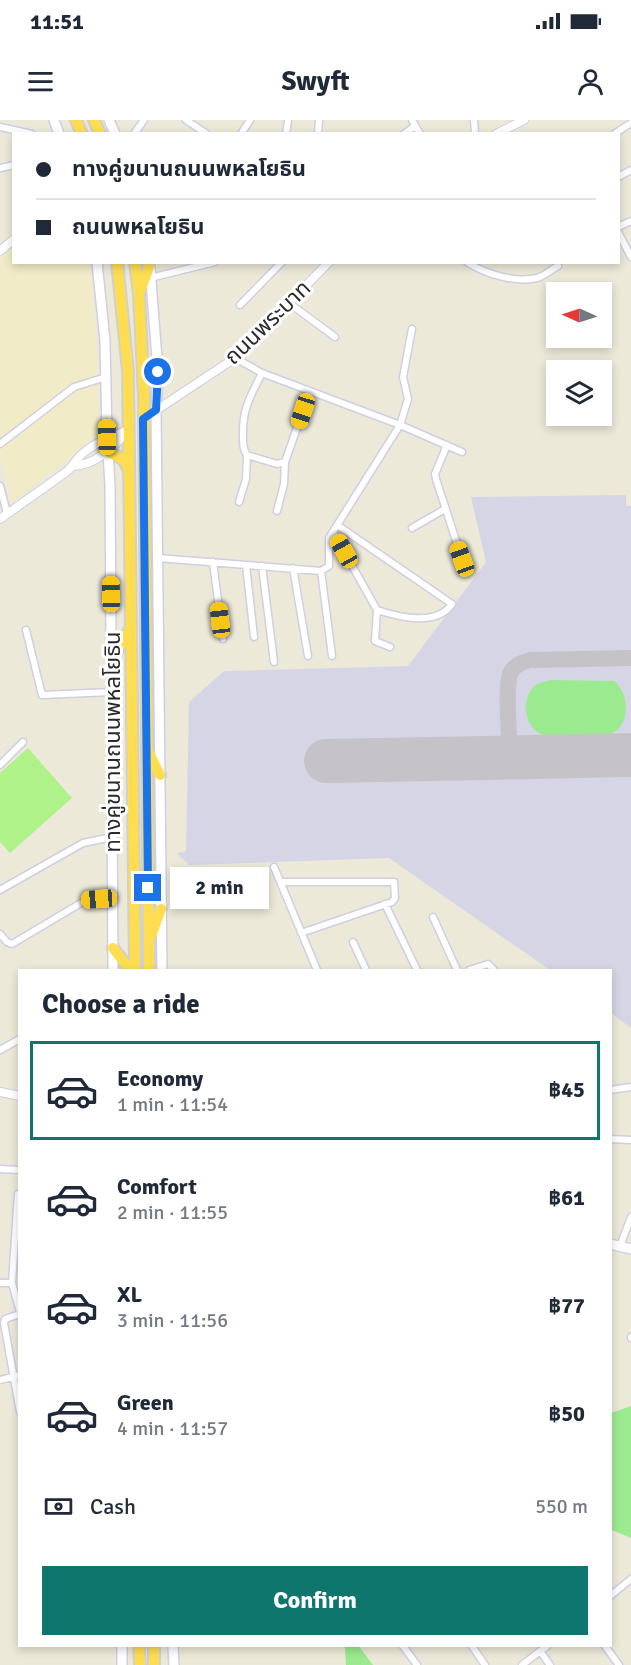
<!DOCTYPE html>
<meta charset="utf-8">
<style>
body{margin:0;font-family:Signika,"Noto Sans Thai",sans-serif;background:#f2f2f3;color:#1f2937;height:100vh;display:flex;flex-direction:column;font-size:22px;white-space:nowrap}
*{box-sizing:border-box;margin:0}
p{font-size:20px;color:#747a83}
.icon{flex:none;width:33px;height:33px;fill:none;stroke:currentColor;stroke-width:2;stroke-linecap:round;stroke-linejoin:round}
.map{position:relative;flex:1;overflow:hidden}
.sheet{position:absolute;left:18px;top:849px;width:594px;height:678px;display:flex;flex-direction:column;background:#fff;border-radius:0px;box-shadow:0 3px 9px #0003}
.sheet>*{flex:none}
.top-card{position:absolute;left:12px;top:12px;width:608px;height:132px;border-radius:0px;box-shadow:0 3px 9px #0003;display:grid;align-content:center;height:132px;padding:0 24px;background:#fff}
.needle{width:39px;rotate:273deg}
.controls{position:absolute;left:546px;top:162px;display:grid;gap:12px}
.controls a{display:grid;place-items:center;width:66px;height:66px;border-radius:0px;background:#fff;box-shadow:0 3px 9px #0003;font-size:30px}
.end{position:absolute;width:27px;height:27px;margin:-14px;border:8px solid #1a73e8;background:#fff;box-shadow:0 0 0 3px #fff}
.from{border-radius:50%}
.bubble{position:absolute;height:42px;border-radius:0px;background:#fff;box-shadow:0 3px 9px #0003;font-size:20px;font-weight:800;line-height:42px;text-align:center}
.car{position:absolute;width:18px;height:36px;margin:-18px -9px;border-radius:8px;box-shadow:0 0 4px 2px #0007;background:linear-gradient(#f5c518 24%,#345 0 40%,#f5c518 0 76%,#345 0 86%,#f5c518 0)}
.top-card b{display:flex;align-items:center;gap:21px;height:57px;font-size:22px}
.top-card b+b{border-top:2px solid #e0e1e3}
.top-card i{width:15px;height:15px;background:#1f2937}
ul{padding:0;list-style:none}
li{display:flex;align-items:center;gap:18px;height:99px;margin:0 12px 9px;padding:0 12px;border:3px solid transparent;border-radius:0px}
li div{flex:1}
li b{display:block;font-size:22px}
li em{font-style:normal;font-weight:800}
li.on{border-color:#0f766e}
li>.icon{width:54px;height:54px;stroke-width:1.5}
h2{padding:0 24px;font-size:27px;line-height:72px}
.pay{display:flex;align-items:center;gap:15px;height:66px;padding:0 24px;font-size:22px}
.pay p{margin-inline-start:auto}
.primary-button{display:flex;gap:12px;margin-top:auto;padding:12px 24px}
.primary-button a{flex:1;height:69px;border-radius:0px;background:#0f766e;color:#fff;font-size:24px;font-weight:800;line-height:69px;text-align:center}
.status{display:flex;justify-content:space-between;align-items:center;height:42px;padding:0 30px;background:#fff;direction:ltr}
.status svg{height:16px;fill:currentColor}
header{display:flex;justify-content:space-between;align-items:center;height:78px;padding:0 24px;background:#fff;font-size:27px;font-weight:800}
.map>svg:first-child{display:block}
.education{fill:#f1ecc7}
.airport{fill:#d6d5e5}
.green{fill:#9cea90}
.pitch{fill:#b0f28a}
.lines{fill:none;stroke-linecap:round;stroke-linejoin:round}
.taxiway{stroke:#c5c2c8;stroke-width:16}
.runway{stroke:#c5c2c8;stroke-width:44}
.minor-casing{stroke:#cfcee4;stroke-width:9}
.tertiary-casing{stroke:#cfcee4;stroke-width:10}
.secondary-casing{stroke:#cfcee4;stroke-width:12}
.trunk-casing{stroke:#d0d0d0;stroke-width:14}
.minor{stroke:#fff;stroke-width:6}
.tertiary{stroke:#fff;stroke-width:8}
.secondary{stroke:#fff;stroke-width:9}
.trunk{stroke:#fede50;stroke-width:10}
.route{stroke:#1a73e8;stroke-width:8}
.labels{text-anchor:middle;stroke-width:6;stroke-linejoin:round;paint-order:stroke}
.street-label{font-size:22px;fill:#292929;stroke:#fff}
</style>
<div class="status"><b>11:51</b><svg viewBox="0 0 49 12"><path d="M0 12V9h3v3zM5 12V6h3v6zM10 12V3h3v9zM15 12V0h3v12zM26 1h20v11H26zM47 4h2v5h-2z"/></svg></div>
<header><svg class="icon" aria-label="menu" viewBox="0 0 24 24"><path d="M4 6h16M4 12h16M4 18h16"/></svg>Swyft<svg class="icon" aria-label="person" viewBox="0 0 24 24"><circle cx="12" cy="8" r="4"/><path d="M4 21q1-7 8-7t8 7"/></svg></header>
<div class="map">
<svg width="631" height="1545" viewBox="0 0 631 1545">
<rect width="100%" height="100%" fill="#ede9d9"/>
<!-- education -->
<path class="education" d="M13,127l1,15 75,1 7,71 4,102 -88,65 -12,-48v-194z"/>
<!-- airport -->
<path class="airport" d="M626,375v11h5v522l-20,-15 -1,-43h-60l-161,-112 -200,7 -12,-12 9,-2 3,-149 35,-31 184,-5 78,-104 -15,-65z"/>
<!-- green -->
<path class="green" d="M551,560l63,1c17,13 17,49 -7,54 -15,0 -53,4 -66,-1 -15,-6 -20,-31 -10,-44 4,-7 12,-8 20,-10z
M631,1286v132l-21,-9 1,-116z
M345,1526h14l14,19h-27z"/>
<!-- pitch -->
<path class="pitch" d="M28,628l44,50 -62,55 -10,-11v-69z"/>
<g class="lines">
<!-- taxiway -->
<path class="taxiway" d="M510,638c0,-17 -6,-73 1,-86 4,-7 11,-10 19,-12l101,-2"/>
<!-- runway -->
<path class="runway" d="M326,641l305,-6"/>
<!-- minor casing -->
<g class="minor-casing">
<path id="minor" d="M186,0l21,14
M412,0l8,14
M474,0l1,14
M0,7l32,7
M134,14l10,-14
M241,14l9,-14
M286,14l2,-14
M318,14l1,-14
M404,14l11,-8
M614,14l17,-11
M0,48l14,-3
M618,57l13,-7
M618,107l13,-6
M618,112l13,25
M467,142c18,12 48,21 70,16 7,-2 15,-9 21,-12
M150,158l65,-16
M289,183l46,34
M240,185l42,-43
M235,238l27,15 138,52 62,27
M0,324l74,-57 32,-10
M447,325l-12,29 1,5 26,80
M247,335l30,9 8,-2 25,-71
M0,366l7,27
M239,382l7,-23 1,-24c-4,-6 -4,-11 -4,-18 -1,-28 7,-40 19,-64
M277,391l7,-27 1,-22
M337,405l115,79c-16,23 -53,13 -75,6
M412,408l33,-19
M333,412l44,78 -2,31 15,6
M158,438l163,13 8,-5v-28l71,-113 8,-26 -5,-22 9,-48
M213,442l10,77
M246,445l8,72
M262,446l12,96
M293,448l15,88
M321,451l11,85
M26,510l16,65 69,-3
M0,645l23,-23
M274,747l43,103
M281,762h113l1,16 -3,4 -91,31
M0,770l83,-47 29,-6
M385,784l32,66
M433,797l24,53
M0,814l7,8 5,2 74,-44 27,-2
M353,822l13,28
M469,850l19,-6 6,6
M0,930l20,-11
M610,970l21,-3
M610,1019l21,1
M0,1049l20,1
M18,1074l-6,89 8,29
M620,1126l11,-29
M0,1163h12
M20,1194l-15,5 -1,4 16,89
M631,1218v-1
M0,1260l20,-5
M610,1476l21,-17
M403,1526l14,19
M472,1526l13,19
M605,1526l14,19
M540,1531l10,14
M522,1545l25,-19"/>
</g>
<!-- tertiary casing -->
<g class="tertiary-casing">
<path id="tertiary" d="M496,14l28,-14
M0,131l14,-12
M143,299l92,-61 94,-96
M73,346c24,-1 40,-19 55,-35
M0,399l66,-47c7,-5 10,-13 16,-18 14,-12 30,-18 47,-24
M0,972l20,4"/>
</g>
<!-- secondary casing -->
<g class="secondary-casing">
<path id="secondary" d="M54,0l5,14
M109,0l6,14
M97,142l8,79 2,96 3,48 3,485
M150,148l8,104 -2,38 6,560
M610,1124l21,5
M122,1526v19
M173,1526l1,19"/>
</g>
<!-- trunk casing -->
<g class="trunk-casing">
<path id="trunk" d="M76,0l6,14
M94,0l6,14
M117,142l11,109 7,599
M135,142l4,32 5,103 5,573
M141,169l8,-22
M109,332l15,8 5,11
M112,540l18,-31
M148,631l12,24
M151,816l10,-27
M113,828l17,22
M139,1526l1,19
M154,1526v19"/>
</g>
<!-- minor -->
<use href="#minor" class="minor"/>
<!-- tertiary -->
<use href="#tertiary" class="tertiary"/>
<!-- secondary -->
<use href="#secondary" class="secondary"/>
<!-- trunk -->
<use href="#trunk" class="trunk"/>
</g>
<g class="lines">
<!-- route -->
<path class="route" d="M148,768l-5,-469 13,-9 2,-38"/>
</g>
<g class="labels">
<!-- street labels -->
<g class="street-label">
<text transform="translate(267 202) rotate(-44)" y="8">ถนนพระบาท</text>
<text transform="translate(112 622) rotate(-90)" y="8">ทางคู่ขนานถนนพหลโยธิน</text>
</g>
</g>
</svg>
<div class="controls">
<a><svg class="needle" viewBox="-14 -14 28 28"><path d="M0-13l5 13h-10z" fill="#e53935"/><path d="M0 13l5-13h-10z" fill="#747a83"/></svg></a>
<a><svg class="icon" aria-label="layers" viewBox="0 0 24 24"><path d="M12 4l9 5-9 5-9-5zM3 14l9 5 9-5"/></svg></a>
</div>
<i class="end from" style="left:158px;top:252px"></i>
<i class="end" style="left:148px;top:768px"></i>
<div class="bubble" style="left:170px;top:747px;width:99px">2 min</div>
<i class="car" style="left:303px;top:291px;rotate:198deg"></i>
<i class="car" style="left:107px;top:317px;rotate:359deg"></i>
<i class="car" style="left:344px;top:431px;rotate:331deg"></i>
<i class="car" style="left:462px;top:439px;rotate:340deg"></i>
<i class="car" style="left:111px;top:474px;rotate:359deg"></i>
<i class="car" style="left:220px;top:500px;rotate:353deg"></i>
<i class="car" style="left:99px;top:779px;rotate:266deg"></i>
<div class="top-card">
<b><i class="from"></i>ทางคู่ขนานถนนพหลโยธิน</b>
<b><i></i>ถนนพหลโยธิน</b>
</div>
<section class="sheet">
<h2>Choose a ride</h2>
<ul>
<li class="on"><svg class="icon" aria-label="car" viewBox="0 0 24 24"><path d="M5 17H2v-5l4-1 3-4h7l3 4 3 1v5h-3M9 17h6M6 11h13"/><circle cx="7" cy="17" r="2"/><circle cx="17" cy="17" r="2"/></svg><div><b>Economy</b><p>1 min · 11:54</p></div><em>฿45</em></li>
<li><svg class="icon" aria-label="car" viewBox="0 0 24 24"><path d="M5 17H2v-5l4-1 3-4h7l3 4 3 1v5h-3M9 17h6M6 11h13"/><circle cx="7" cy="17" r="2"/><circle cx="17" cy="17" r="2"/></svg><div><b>Comfort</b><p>2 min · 11:55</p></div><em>฿61</em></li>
<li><svg class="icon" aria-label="car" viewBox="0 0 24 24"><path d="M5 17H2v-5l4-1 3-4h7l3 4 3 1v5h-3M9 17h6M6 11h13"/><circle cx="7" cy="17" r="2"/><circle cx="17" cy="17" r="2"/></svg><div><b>XL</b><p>3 min · 11:56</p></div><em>฿77</em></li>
<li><svg class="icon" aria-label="car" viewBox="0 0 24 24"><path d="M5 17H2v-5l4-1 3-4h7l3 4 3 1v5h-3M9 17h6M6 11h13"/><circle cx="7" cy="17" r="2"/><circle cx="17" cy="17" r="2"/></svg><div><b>Green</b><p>4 min · 11:57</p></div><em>฿50</em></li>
</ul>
<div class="pay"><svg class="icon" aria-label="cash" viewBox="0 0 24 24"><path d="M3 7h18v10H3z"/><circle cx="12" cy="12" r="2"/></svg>Cash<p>550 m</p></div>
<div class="primary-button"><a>Confirm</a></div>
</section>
</div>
